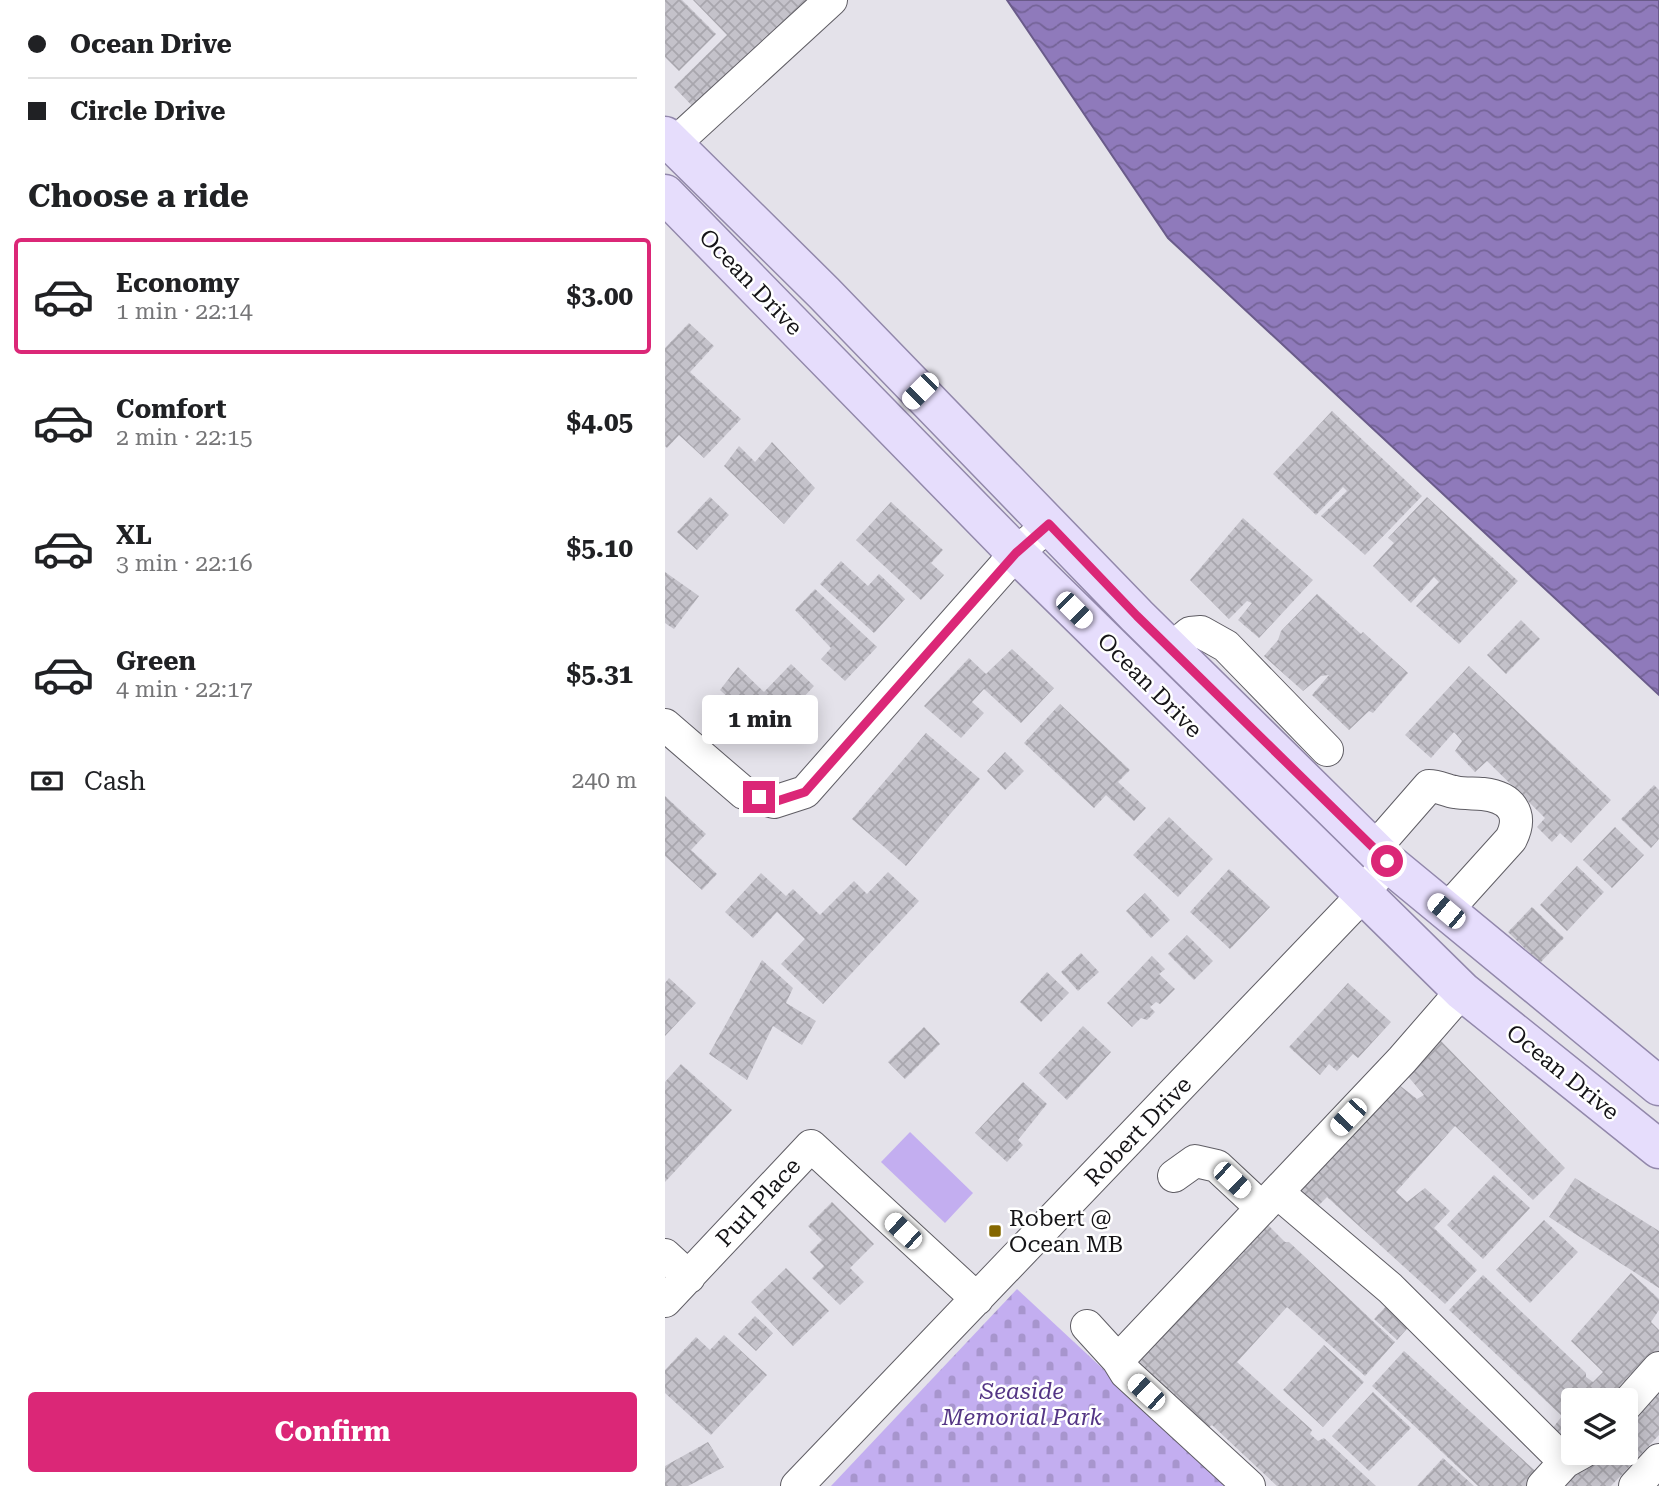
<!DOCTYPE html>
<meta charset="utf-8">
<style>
body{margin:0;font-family:"Roboto Serif",serif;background:#f6f6f6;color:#202124;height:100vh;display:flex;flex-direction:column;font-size:26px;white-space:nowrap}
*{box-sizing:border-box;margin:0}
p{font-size:23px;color:#757577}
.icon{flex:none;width:38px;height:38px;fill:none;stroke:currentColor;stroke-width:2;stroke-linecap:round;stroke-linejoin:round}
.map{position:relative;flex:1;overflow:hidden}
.sheet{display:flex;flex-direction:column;background:#fff;width:665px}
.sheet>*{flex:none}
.guide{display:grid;align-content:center;height:154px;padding:0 28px;background:#fff}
.fabs{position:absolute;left:896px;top:1388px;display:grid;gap:14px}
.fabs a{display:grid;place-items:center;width:77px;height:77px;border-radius:7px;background:#fff;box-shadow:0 4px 18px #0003;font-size:35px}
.end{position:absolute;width:32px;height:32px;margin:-16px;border:9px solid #db2777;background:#fff;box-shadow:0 0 0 4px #fff}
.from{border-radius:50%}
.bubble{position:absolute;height:49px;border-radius:7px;background:#fff;box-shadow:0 4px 18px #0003;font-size:23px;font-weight:700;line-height:49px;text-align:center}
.car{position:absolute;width:21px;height:42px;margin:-21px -10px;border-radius:9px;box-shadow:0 0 5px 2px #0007;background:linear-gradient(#fff 24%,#345 0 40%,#fff 0 76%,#345 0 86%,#fff 0)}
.guide b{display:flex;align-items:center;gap:24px;height:66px;font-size:26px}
.guide b+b{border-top:2px solid #e0e0e0}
.guide i{width:18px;height:18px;background:#202124}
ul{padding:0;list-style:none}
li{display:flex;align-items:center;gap:21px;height:116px;margin:0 14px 10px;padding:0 14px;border:4px solid transparent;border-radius:7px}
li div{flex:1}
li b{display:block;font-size:26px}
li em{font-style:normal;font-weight:700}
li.on{border-color:#db2777}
li>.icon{width:63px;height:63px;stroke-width:1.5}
h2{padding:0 28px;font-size:32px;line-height:84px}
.pay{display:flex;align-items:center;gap:18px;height:77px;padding:0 28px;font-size:26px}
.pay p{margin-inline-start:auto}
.button{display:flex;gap:14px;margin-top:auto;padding:14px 28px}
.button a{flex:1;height:80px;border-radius:7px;background:#db2777;color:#fff;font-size:28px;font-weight:700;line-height:80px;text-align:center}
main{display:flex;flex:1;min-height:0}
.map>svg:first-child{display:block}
.green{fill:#c3aef0}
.cemetery{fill:url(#cemetery-stones)}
.water{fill:url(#water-waves);stroke:#6a5b8a;stroke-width:2}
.building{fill:url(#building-cross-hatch)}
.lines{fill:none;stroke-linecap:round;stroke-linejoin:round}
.minor-casing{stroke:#5f5d64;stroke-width:34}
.major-casing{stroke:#9288ab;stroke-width:41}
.minor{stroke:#fff;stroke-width:32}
.major{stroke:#e6ddfc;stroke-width:38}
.route{stroke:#db2777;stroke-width:9}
.poi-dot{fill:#856700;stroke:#fff;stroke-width:2.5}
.labels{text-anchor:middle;stroke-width:5;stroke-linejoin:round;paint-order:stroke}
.street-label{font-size:23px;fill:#151417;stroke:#fff}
.poi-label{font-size:23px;fill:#151417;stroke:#fff;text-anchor:start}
.park-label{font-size:23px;font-style:italic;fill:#543585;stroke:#fff}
</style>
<main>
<section class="sheet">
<div class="guide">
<b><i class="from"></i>Ocean Drive</b>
<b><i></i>Circle Drive</b>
</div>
<h2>Choose a ride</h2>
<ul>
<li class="on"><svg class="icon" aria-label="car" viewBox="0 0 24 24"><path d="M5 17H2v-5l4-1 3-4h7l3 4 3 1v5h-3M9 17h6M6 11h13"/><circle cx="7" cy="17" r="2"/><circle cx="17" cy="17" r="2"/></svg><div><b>Economy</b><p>1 min · 22:14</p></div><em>$3.00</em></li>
<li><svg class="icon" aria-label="car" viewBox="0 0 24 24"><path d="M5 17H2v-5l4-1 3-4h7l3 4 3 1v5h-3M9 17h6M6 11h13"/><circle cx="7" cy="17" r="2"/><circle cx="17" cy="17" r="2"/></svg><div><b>Comfort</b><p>2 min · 22:15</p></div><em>$4.05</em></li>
<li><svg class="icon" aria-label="car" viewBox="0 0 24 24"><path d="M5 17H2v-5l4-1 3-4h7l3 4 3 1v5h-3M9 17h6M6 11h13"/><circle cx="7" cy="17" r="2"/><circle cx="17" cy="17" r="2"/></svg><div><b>XL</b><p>3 min · 22:16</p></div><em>$5.10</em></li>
<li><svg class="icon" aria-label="car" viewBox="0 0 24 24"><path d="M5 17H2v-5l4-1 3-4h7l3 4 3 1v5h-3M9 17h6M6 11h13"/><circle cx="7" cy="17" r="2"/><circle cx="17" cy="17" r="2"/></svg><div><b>Green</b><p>4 min · 22:17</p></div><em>$5.31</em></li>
</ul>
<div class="pay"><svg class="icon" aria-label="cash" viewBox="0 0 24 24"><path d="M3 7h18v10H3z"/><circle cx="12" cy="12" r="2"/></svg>Cash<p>240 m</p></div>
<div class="button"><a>Confirm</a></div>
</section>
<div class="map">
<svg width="994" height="1486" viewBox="0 0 994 1486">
<defs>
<pattern id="cemetery-stones" width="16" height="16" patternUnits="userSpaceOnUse" patternTransform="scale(1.75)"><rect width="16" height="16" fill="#c3aef0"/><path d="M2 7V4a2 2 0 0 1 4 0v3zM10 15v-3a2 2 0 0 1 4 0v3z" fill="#a795cd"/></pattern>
<pattern id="water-waves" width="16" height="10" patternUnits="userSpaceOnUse" patternTransform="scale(1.75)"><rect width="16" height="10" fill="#8f7abb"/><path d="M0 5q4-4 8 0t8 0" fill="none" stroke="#746397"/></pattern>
<pattern id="building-cross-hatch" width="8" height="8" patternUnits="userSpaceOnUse" patternTransform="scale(1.75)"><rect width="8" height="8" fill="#c4c2ca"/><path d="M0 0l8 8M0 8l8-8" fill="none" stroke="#a8a6ad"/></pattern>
</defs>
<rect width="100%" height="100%" fill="#e4e2ea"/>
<!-- green -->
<path class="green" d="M245,1132l63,61 -28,30 -64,-61z"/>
<!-- cemetery -->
<path class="cemetery" d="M352,1289l212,197h-398z"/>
<!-- water -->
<path class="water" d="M342,0h652v695l-491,-457z"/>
<!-- building -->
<path class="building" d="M0,0h17l34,34 -37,37 -14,-14z
M28,0h122l-116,113 -25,-26 53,-52z
M24,323l25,23 -24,26 51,47 -37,39 -25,-23 -12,13 -2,-2v-98z
M667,411l90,85 -57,59 -44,-39 26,-25 -4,-4 -27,28 -43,-41z
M107,442l43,46 -31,36 -60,-58 15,-20 16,16z
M45,497l19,18 -32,35 -20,-18z
M762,497l91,84 -59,63 -43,-38 23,-24 -5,-5 -23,26 -38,-37 21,-23 -6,-5z
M226,502l52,48 -12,13 13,12 -23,25 -65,-60z
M578,518l70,62 -54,58 -21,-18 14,-17 -5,-2 -18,18 -39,-39z
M176,561l27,25 11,-12 26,25 -31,34 -54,-49z
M0,572l34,24 -25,33 -9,-6z
M150,589l62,58 -32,34 -24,-22 10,-11 -36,-38z
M652,594l44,40 2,-2 45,41 -35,40 -4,-2 -20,19 -37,-35 17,-20 -8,1 -18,15 -39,-35 14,-16 3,-9z
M856,620l19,19 -34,35 -19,-19z
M347,649l42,39 -33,35 -37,-34 -12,13 12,11 -23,25 -37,-32 45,-48 17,16z
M126,664l23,22 -51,55 -24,-22 6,-6 -25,-23 18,-23 26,25z
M804,666l142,134 -40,43 -11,-10 -8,9 -15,-15 8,-9 -58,-57 -12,11 -20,-21 7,-10 -8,-9 -23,26 -26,-23z
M395,704l70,66 -12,12 28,26 -12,13 -28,-26 -12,13 -70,-65z
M261,733l54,46 -74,87 -54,-47z
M340,752l19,19 -19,19 -18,-19z
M989,785l5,5v49l-8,9 -30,-29z
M0,796l41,38 -15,16 26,24 -15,16 -37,-34z
M504,817l44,42 -35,38 -45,-42z
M950,827l29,28 -32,33 -29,-28z
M912,866l27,26 -37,39 -27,-26z
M564,869l41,38 -40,42 -40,-37z
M223,872l31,29 -96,103 -42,-40 24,-25 -28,-27 -24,26 -28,-26 36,-39 25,23 7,-7 27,26 34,-34 13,13z
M480,893l25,27 -19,18 -25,-27z
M867,907l32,31 -24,25 -32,-31z
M522,935l26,26 -19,19 -26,-26z
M416,953l18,19 -21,19 -17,-19z
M487,956l13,13 -6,5 16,15 -15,15 -4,-2 -6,5 5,5 -8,8 -6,-2 -9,9 -25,-24z
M97,960l31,28 -7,15 30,18 -14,24 -29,-19 -26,54 -38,-26z
M382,972l22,21 -28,29 -21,-20z
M4,978l27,25 -31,33v-53z
M683,983l43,39 -33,36 -5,-4 -16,17 -8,-7 -9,11 -31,-28z
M418,1026l28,26 -44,48 -28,-27z
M259,1027l16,17 -35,35 -17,-17z
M774,1039l126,129 -32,32 -78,-74 -59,66 11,10 18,-14 25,23 -16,17 43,42 -32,34 -118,-107 -13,13 -22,-20 102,-109 23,18 7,-4 -19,-22z
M16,1064l51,46 -67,72v-100z
M358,1082l24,22 -29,36 5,5 -16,17 -32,-29z
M829,1175l36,33 -47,51 -36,-34z
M910,1178l84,53v57l-110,-71z
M167,1202l42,42 -24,24 14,14 -24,23 -28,-27 12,-12 -14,-14 12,-12 -14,-14z
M879,1220l34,32 -48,51 -34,-33z
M599,1221l21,21h4l106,100 -30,34 -78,-69 -50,55 75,68 -2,4 8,7 6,-3 52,48h-99l-65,-61 -10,8 -70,-70z
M121,1268l43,43 -36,35 -42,-44z
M966,1273l28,26v11l-8,12 8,8v26l-41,44h-45v49l-24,-16 13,-17 -113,-106 34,-35 103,98v4l7,5 10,-10 -32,-31z
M726,1301l22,21 -16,18 -23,-21z
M90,1316l18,17 -17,18 -18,-17z
M59,1335l43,40 -56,60 -46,-42v-23l31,-33 14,13z
M659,1345l40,37 -41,45 -40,-37z
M739,1351l140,128 -6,7h-60l-106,-100z
M994,1384v51l-48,51h-47l31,-34h31v-33z
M708,1392l38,36 -42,43 -37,-35z
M43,1442l16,25 -36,19h-23v-20z
M778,1458l31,28h-57z"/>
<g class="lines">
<!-- minor casing -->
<g class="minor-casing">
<path id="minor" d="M8,145l158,-145
M506,649l19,-16 11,-1 25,14 101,104
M0,725l79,68 30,9 31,-10 211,-239 33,-28
M709,849l55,-63c10,0 17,5 26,6 9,2 19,1 28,2 27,3 41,19 28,45l-65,72
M509,1176l21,-15 22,5 45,42
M612,1192l113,96 175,174 18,-10
M0,1255l24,22
M0,1301l146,-155 166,153
M422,1326l31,34 8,13 123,113
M453,1360l284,-300 60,-69
M961,1405l33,-37
M132,1486l566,-591 13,-18
M878,1486l22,-24
M970,1486l24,-26"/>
</g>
<!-- major casing -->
<g class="major-casing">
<path id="major" d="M0,136l159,157 313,323 249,245 273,225
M0,194l351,359 446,438 197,158"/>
</g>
<!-- minor -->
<use href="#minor" class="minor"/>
<!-- major -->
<use href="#major" class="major"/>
</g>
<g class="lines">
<!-- route -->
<path class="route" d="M94,797l15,5 31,-10 211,-239 33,-29 88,92 250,245"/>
</g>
<!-- markers -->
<rect class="poi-dot" x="323" y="1224" width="14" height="14" rx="3.5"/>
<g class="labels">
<!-- street labels -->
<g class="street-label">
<text transform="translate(86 282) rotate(46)" y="8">Ocean Drive</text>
<text transform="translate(485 685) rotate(45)" y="8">Ocean Drive</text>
<text transform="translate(898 1072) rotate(39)" y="8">Ocean Drive</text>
<text transform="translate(473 1131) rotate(-46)" y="8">Robert Drive</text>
<text transform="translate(93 1202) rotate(-47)" y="8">Purl Place</text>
</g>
<!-- poi labels -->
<g class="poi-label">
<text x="344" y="1226">Robert @<tspan x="344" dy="26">Ocean MB</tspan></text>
</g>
<!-- park labels -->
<g class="park-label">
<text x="357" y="1399">Seaside<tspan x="357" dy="26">Memorial Park</tspan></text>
</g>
</g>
</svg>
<div class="fabs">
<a><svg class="icon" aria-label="layers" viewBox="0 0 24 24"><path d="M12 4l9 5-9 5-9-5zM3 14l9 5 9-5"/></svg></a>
</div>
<i class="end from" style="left:722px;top:861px"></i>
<i class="end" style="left:94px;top:797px"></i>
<div class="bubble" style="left:37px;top:695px;width:116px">1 min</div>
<i class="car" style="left:255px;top:391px;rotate:225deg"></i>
<i class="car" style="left:409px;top:610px;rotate:135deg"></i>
<i class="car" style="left:781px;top:911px;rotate:310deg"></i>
<i class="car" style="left:683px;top:1117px;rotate:223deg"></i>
<i class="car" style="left:567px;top:1180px;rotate:133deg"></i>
<i class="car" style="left:238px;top:1231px;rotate:313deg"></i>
<i class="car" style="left:481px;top:1392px;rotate:313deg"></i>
</div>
</main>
